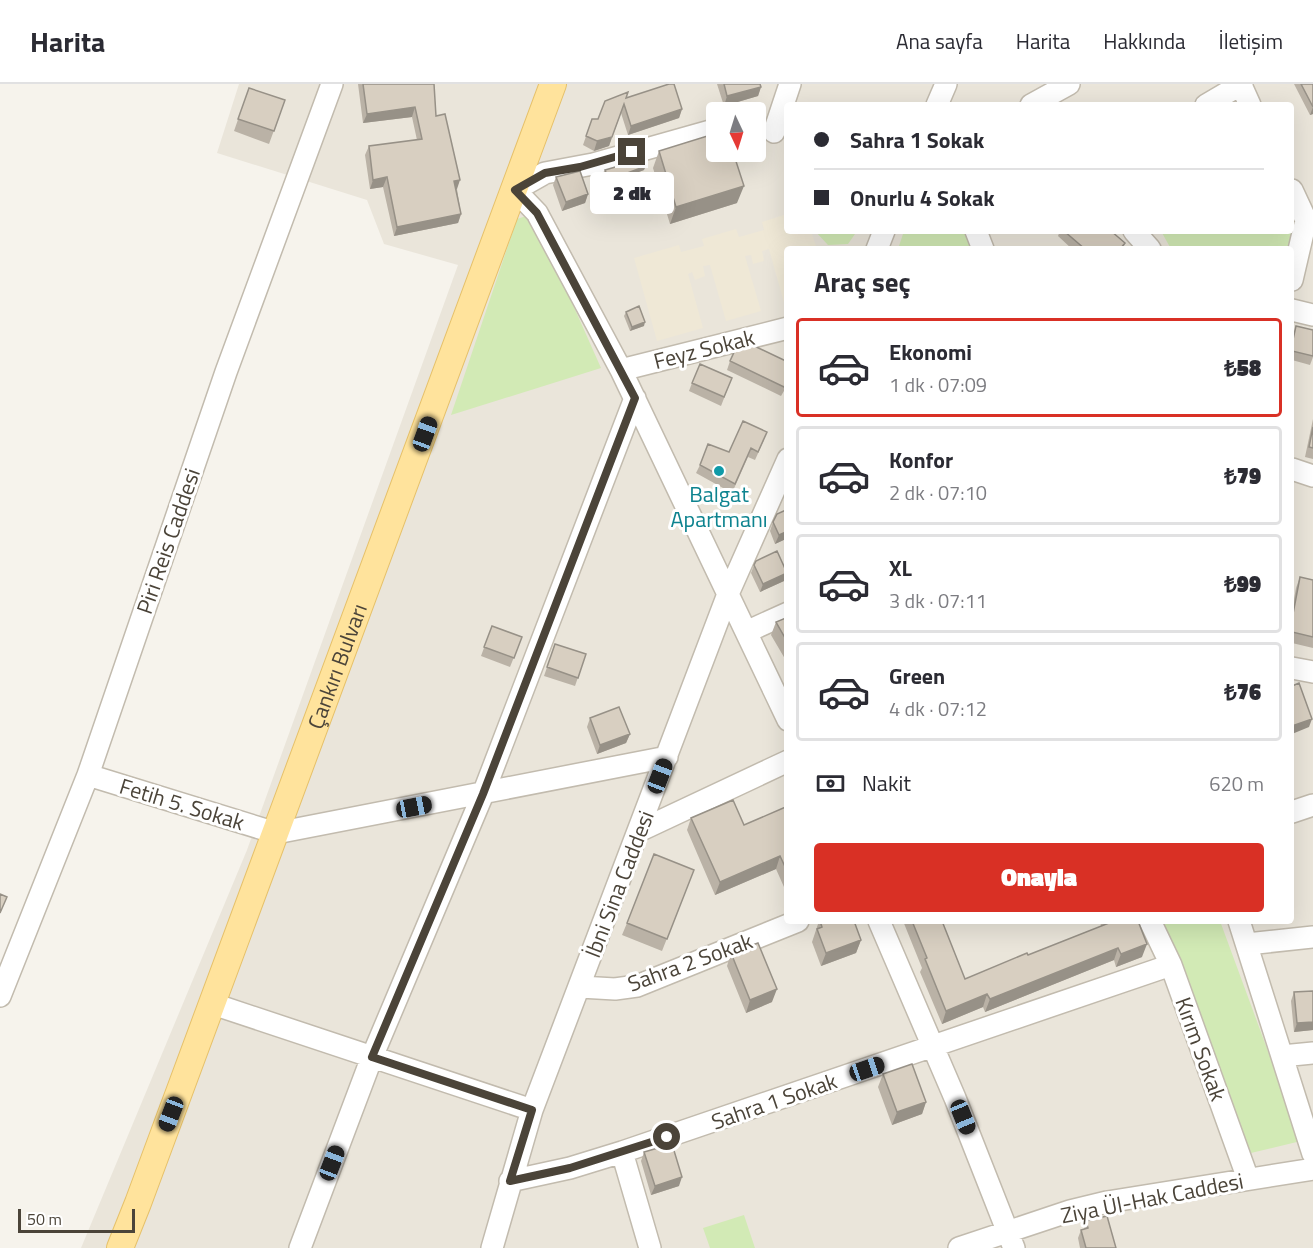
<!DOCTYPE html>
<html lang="tr">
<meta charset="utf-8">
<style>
body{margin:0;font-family:"Titillium Web",sans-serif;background:#f7f7f7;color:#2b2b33;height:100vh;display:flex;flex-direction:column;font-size:22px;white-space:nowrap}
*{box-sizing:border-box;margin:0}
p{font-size:20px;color:#7c7c81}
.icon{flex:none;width:33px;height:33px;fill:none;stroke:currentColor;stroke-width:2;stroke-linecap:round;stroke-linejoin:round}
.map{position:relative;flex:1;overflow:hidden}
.drawer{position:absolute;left:784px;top:162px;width:510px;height:678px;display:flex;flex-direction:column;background:#fff;border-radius:6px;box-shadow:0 6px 24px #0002}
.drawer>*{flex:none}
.guide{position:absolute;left:784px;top:18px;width:510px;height:132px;border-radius:6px;box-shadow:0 6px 24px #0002;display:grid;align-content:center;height:132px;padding:0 30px;background:#fff}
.needle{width:39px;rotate:176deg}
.controls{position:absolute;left:706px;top:18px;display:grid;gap:12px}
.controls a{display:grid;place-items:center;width:60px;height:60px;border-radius:6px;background:#fff;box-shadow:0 6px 24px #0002;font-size:30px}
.scale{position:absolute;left:18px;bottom:15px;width:117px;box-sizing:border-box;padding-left:6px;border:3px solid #4b4439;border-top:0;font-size:16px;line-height:21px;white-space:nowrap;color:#4b4439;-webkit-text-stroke:4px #fff;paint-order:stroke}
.end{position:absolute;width:27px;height:27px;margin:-14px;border:8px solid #4b4439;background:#fff;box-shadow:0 0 0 3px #fff}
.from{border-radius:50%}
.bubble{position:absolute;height:42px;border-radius:6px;background:#fff;box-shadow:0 6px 24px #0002;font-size:20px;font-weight:800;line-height:42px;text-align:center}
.car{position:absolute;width:18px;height:36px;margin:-18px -9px;border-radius:8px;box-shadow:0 0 4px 2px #0007;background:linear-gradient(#222 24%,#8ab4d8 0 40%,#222 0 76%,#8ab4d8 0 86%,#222 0)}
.guide b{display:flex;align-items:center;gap:21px;height:57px;font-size:22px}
.guide b+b{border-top:2px solid #e1e1e2}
.guide i{width:15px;height:15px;background:#2b2b33}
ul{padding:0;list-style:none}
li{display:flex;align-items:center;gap:18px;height:99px;margin:0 12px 9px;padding:0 18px;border:3px solid #e1e1e2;border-radius:6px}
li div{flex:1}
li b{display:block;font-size:22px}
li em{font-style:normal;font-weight:800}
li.current{border-color:#d93025}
li>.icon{width:54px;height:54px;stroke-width:1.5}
h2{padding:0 30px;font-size:27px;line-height:72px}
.pay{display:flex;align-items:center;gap:15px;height:66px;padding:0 30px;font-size:22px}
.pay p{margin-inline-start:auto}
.button{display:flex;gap:12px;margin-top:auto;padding:12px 30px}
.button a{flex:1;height:69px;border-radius:6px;background:#d93025;color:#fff;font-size:24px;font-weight:800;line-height:69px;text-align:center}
header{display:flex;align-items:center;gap:36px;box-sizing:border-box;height:84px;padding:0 30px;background:#fff;border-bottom:2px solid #e1e1e2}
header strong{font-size:28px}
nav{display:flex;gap:33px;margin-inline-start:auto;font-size:21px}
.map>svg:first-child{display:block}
.residential{fill:#eae5da;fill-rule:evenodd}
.education{fill:#efe8d6}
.green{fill:#d2eab5}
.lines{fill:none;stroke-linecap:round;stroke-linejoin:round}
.minor-casing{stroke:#c2bbae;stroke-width:24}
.major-casing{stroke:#e6c16a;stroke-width:28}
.minor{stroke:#fff;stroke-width:21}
.major{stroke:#ffe39c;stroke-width:26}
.wall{fill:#bab2a6}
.shaded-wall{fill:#979187}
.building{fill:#d8cfc1;stroke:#979187;stroke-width:1.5}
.route{stroke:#4b4439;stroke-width:8}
.culture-dot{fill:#0f9aa8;stroke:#fff;stroke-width:2}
.labels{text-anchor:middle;stroke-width:6;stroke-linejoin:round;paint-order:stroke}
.street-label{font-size:22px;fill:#4b4439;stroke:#fff}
.culture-label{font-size:22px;fill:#0d838f;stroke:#fff}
</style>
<header>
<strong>Harita</strong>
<nav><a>Ana sayfa</a><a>Harita</a><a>Hakkında</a><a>İletişim</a></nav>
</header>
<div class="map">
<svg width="1313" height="1164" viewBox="0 0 1313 1164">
<rect width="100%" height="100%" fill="#f6f3ec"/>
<!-- residential -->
<path class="residential" d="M239,0h1074v1164h-1232l166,-398 211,-585 -74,-21 -17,-44 -150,-47zM788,21h504v126h-504zM717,28h39v40h-39zM788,165h504v672h-504z"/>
<!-- education -->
<path class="education" d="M787,130l1,17h23l6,18h-29l-1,56 -2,1 -16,-57 -7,2 2,10 -11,3 -2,-9 -6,1 16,55 -35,10 -16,-56 -7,1 2,10 -10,4 -3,-8 -4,2 15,54 -46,13 -23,-83 45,-13 2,7 23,-6 -2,-7 34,-10 3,8 25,-7 -2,-8z"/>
<!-- green -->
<path class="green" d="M1292,126l4,12 -8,27h-117l-10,-18h131z
M529,131l5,2 67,151 -150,47 66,-196z
M815,147h40v3l-7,10 -20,1z
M904,147h63l7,18h-76z
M1158,837h62l81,220 -50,12z
M744,1131l11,33h-45l-7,-20z"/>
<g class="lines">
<!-- minor casing -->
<g class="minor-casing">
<path id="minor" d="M1241,1l9,20
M937,21l9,-21
M1031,21l38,-21
M1206,21l36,-21
M717,45l-124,35 -48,9 -30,17 22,23 84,157 167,350
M774,48l16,-48
M1292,106l14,30 -14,60
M976,147l7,18
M1134,147l16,18
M877,165l7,-18
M1292,226l21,5
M621,286l167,-42
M1292,385l21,7
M746,548l42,-19
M1292,584l21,4
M88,691l188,58 391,-76
M1292,728l21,-7
M639,747l149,-70
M879,837l76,177 59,150
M1150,837l21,44 77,214
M1239,837l74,233
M1247,860l66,-7
M580,903l35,2 22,-3 161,-65
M0,912l88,-221 138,-403 106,-288
M213,920l319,106
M1282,972l31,-3
M622,1068l28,96
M510,1097l60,-13 52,-16 549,-187
M300,1164l72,-191 111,-263 152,-396
M492,1164l40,-138 196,-516 60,-135
M959,1164l111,-37 37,-9 206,-33"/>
</g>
<!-- major casing -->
<g class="major-casing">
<g id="major">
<path id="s1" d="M120,1164l18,-45 415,-1119"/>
</g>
</g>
<!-- minor -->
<use href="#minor" class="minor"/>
<!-- major -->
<use href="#major" class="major"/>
</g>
<!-- wall -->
<path class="wall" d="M358,0h76l2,32 21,73 4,25 -3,9 -64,13 -11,-49 -13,2 -5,-34 4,-9 48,-6 -5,-23 -49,6z
M717,0h43l1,3 -3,9 -34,10z
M1294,0h19v30l-3,1z
M249,4l36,12 -16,44 -35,-13z
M626,14l56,11 -3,9 -51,17 -7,-22 -12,33 -15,5 -11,-6 9,-26h6z
M659,67l78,52 -67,21 -17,-56z
M605,86h39l-37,14 -4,-10z
M556,93l32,17 -3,9 -23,8 -9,-26z
M1060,147h51l14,12 -2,6h-51l-14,-13z
M626,228l18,14 -14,5 -6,-15z
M1296,242l17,4v27l-3,8 -18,-5v-19z
M730,277l58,1v22l-7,12 -54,-26z
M732,294l-11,28 -32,-15 3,-8z
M1313,335v40l-8,-2z
M764,356l-9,20 -7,-3 -16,36 -36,-20 4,-8 29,-13z
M788,425v29l-13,6 -5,-13 3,-9z
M754,481l33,8 -3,8 -24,11 -9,-19z
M1300,493l13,3v68l-21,-5v-33l4,-22z
M788,533v47l-17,-29 5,-13z
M492,542l30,11 -12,30 -29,-11z
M555,560l31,10 -11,32 -31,-10z
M590,634l40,16 -4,9 -29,11 -10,-27z
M788,722v90l-12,-27 -61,26 -28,-65 4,-12 53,7z
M694,786l-32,81 -40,-16 5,-12z
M819,837h35l7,19 -5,13 -35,13 -9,-24z
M903,837h39l23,58 63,-24 73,-29 -1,-5h38l4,36 -26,10 -2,-7 -129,52 -2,-5 -41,17 -22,-52 2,-4z
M731,869l41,49 -26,11 -19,-47z
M1313,907v39l-19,2 -3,-31 3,-9z
M883,990l43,28 -4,12 -30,11 -14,-38z
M644,1068l35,34 -28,9 -10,-34z
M1086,1137l30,27h-36l-2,-10 3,-8 3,-1z"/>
<!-- shaded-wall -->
<path class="shaded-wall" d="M761,3l-3,9 -34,10 3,-10z
M415,23l-3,10 -49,6 4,-9z
M1313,23v7l-3,1z
M682,25l-3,9 -51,17 3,-9z
M612,53l-3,9 -15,5 3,-10z
M646,82l-2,4 -37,14 2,-4z
M387,93l-4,10 -13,2 3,-9z
M460,96l-3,9 -6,1 3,-9z
M744,102l-7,17 -67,21 6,-17z
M588,110l-3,9 -23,8 4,-9z
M461,130l-3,9 -64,13 3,-9z
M645,238l-1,4 -14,5 2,-4z
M788,447v7l-13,6 4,-9z
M787,489l-3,8 -24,11 3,-8z
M1312,635l-3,8 -17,7v-8z
M630,650l-4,9 -29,11 3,-9z
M780,772l-4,13 -61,26 5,-13z
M861,856l-5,13 -35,13 5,-13z
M1147,860l-5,13 -26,10 5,-13z
M1118,864l-4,12 -129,52 5,-13z
M777,905l-5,13 -26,11 4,-13z
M987,910l-4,13 -41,17 4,-13z
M1313,938v8l-19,2 3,-9z
M926,1018l-4,12 -30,11 5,-13z
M682,1093l-3,9 -28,9 4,-9z"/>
<!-- building -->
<path class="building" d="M363,0h71l2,32 9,-2 15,66 -6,1 7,33 -64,13 -10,-50 -14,3 -4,-34 53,-7 -7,-32 -48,7z
M669,0h5l8,25 -51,17 -7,-22 -12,33 -15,4 -11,-5 6,-17h6l7,-18 23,-9 -2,6z
M724,0h36l1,3 -34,9z
M1301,0h12v23z
M249,4l36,12 -11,31 -36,-12z
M717,49v19h16l11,34 -68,21 -17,-56z
M643,75l3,7 -37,14 -4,-10z
M580,87l8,23 -22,8 -10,-25z
M1064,147h47l14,12 -5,6h-35z
M639,222l6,16 -13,5 -6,-15z
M1296,242l17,4v26l-21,-5v-7z
M748,259l40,19v19l-4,6 -54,-26 7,-15z
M700,280l32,14 -8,19 -32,-14z
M743,337l24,11 -9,20 -7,-4 -16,36 -35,-19 8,-21 21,8z
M1313,343v21l-4,-1z
M788,425v22l-9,4 -6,-13 4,-8z
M777,467l10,22 -24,11 -9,-19 2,-4z
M1300,493l13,3v57l-21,-5v-13z
M788,533v26l-12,-21z
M492,542l30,11 -8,21 -30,-11z
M555,560l31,10 -8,24 -31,-11z
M1299,599l13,36 -20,7v-40z
M619,623l11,27 -30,11 -10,-27z
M733,716l11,25 44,-19v67l-8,-17 -60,26 -29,-64z
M654,770l40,16 -27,69 -40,-16z
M0,810l7,3 -7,16z
M820,837h34l7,19 -35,13 -9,-24 5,-2z
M912,837h30l23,58 62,-26 1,2 81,-32v-2h29l9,23 -26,10 -3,-6 -128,51 -3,-5 -41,17 -21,-52 2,-1z
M758,859l19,46 -27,11 -19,-47z
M1313,907v31l-16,1 -3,-31z
M912,980l14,38 -29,10 -14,-38z
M672,1060l10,33 -27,9 -11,-34z
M1107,1132l9,32h-30l-5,-18 7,-2 -2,-7z"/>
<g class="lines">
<!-- route -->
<path class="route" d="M632,68l-52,15 -35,6 -30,17 22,23 98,185 -152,396 -111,263 160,53 -22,71 60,-13 97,-31"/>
</g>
<!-- markers -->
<circle class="culture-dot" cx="719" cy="387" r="6"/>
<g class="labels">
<!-- street labels -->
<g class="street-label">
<text transform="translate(704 265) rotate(-14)" y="8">Feyz Sokak</text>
<text transform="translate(168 457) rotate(-71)" y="8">Piri Reis Caddesi</text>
<text dy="8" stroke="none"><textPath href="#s1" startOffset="621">Çankırı Bulvarı</textPath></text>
<text transform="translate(182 720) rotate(17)" y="8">Fetih 5. Sokak</text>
<text transform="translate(619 800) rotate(-69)" y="8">İbni Sina Caddesi</text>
<text transform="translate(690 878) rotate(-20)" y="8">Sahra 2 Sokak</text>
<text transform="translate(1201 965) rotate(70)" y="8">Kırım Sokak</text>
<text transform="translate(774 1017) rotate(-19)" y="8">Sahra 1 Sokak</text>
<text transform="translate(1152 1114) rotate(-11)" y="8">Ziya Ül-Hak Caddesi</text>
</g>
<!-- culture labels -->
<g class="culture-label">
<text x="719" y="418">Balgat<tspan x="719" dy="25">Apartmanı</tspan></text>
</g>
</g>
</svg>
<div class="controls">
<a><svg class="needle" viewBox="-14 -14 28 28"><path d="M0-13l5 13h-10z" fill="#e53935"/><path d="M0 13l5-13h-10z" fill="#7c7c81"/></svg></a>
</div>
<div class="scale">50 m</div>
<i class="end from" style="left:667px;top:1053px"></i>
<i class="end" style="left:632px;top:68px"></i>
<div class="bubble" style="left:590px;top:88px;width:84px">2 dk</div>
<i class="car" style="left:425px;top:350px;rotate:20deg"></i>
<i class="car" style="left:660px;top:692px;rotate:21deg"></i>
<i class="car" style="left:414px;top:723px;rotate:79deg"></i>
<i class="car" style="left:867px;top:985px;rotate:71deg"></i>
<i class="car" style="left:171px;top:1030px;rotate:201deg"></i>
<i class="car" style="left:963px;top:1033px;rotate:158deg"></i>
<i class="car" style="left:332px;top:1079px;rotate:21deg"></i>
<div class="guide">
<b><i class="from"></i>Sahra 1 Sokak</b>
<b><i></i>Onurlu 4 Sokak</b>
</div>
<section class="drawer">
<h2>Araç seç</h2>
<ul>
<li class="current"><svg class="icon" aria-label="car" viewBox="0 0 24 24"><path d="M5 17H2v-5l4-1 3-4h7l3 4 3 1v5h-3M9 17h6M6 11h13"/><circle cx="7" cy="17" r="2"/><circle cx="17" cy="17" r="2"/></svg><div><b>Ekonomi</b><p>1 dk · 07:09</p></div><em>₺58</em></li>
<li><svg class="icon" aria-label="car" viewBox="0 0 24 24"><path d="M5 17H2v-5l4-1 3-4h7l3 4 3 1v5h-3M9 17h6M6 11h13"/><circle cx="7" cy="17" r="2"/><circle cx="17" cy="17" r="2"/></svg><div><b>Konfor</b><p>2 dk · 07:10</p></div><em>₺79</em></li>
<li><svg class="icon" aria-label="car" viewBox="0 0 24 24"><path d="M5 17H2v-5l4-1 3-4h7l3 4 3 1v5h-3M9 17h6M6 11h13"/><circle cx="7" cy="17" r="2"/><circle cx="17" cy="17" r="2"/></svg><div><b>XL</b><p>3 dk · 07:11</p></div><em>₺99</em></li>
<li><svg class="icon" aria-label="car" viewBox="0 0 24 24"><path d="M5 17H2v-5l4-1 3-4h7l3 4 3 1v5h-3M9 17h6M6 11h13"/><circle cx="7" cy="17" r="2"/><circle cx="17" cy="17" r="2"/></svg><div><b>Green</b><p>4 dk · 07:12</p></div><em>₺76</em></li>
</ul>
<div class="pay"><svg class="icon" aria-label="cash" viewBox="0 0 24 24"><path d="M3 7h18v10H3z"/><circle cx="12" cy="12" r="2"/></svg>Nakit<p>620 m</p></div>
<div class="button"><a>Onayla</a></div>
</section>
</div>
